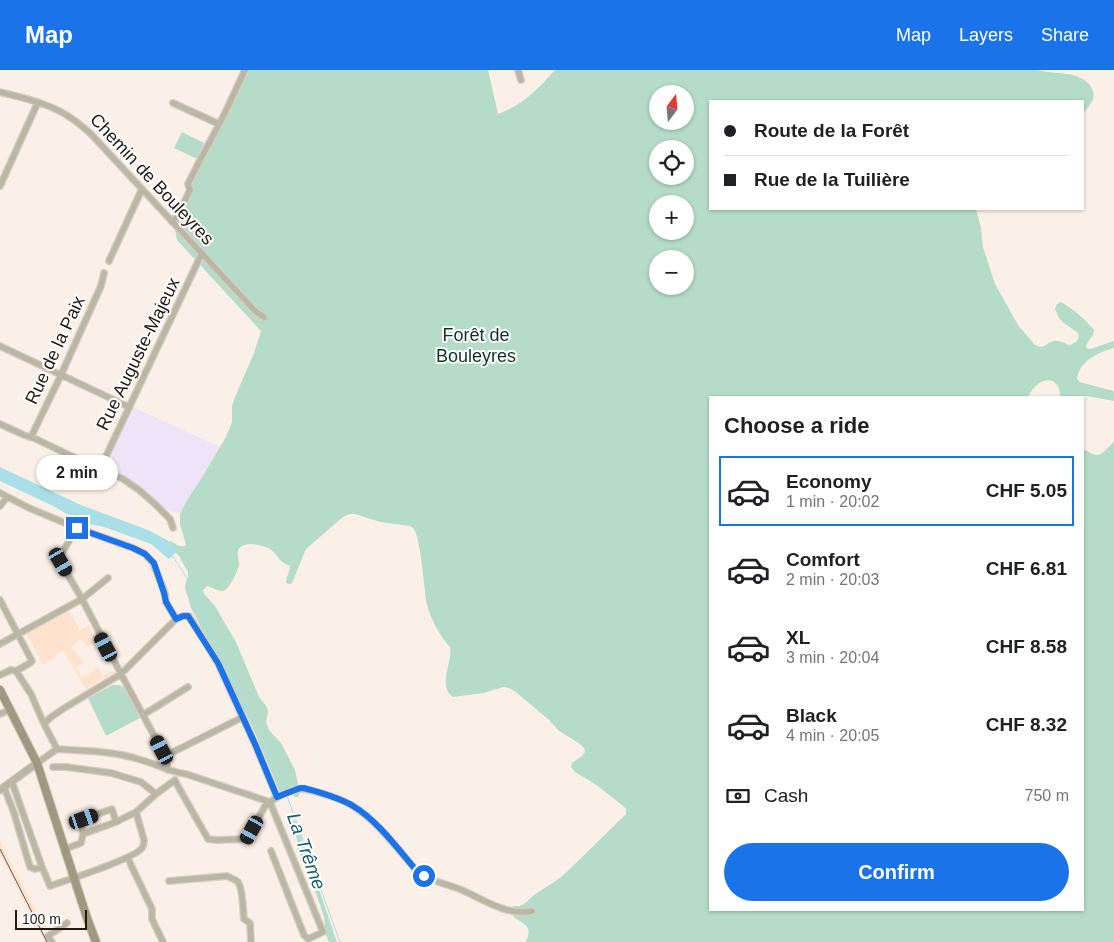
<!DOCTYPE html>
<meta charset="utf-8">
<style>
body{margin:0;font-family:Helvetica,sans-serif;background:#f2f2f2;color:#202124;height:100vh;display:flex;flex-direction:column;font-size:19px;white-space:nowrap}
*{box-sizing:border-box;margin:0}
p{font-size:16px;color:#757577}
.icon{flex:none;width:28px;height:28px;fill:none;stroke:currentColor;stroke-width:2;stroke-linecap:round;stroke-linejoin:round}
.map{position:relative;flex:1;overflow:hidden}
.drawer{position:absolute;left:709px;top:326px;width:375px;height:515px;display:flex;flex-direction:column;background:#fff;border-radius:0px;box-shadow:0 1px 4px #0004}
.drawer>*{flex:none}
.banner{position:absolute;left:709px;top:30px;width:375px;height:110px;border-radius:0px;box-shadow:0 1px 4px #0004;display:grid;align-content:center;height:110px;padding:0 15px;background:#fff}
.needle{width:32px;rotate:16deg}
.buttons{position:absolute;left:649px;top:15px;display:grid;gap:10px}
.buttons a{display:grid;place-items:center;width:45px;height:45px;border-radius:50%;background:#fff;box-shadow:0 1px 4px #0004;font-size:25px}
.scale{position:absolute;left:15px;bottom:12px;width:72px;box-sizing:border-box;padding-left:5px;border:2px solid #221811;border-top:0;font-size:14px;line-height:18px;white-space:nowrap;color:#221811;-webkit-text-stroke:4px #fff;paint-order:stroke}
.end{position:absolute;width:22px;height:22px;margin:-11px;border:6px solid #1a73e8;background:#fff;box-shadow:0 0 0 2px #fff}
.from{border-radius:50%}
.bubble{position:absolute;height:35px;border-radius:18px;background:#fff;box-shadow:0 1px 4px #0004;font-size:16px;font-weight:700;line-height:35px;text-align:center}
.car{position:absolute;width:15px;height:30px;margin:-15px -8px;border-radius:6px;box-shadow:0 0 4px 1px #0007;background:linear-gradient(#222 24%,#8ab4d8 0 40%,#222 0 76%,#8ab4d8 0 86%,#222 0)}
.banner b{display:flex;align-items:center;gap:18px;height:48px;font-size:19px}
.banner b+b{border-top:1px solid #e0e0e0}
.banner i{width:12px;height:12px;background:#202124}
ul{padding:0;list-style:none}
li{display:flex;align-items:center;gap:15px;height:70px;margin:0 10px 8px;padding:0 5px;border:2px solid transparent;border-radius:0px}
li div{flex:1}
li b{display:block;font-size:19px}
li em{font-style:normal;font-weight:700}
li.on{border-color:#1a73e8}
li>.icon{width:45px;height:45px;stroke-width:1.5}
h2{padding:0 15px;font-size:22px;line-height:60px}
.pay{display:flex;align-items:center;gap:12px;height:55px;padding:0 15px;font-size:19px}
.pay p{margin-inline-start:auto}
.cta{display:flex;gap:10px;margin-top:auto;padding:10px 15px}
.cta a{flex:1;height:58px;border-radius:30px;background:#1a73e8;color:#fff;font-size:20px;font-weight:700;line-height:58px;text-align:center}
header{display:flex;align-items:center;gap:30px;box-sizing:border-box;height:70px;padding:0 25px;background:#1a73e8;color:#fff}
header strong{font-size:24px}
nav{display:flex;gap:28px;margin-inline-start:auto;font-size:18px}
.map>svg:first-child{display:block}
.built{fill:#fee2cd}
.industrial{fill:#efe3f7}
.green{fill:#b5dcc9;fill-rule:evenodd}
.water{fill:#abdfe8}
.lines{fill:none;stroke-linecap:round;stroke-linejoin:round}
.stream{stroke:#abdfe8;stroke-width:1}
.minor-casing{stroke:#d8cdc5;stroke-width:8}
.tertiary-casing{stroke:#d8cdc5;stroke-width:9}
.secondary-casing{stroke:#d8cdc5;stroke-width:10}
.minor{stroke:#bbb7a5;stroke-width:5.5}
.tertiary{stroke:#bbb7a5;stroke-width:7}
.secondary{stroke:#a1997f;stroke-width:8}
.rail{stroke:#5f554d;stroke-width:1}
.route{stroke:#1a73e8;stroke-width:6}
.labels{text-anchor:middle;stroke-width:4;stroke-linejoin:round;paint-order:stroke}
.street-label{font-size:18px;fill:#221811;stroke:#fff}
.park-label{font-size:18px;fill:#0d3324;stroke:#fff}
.water-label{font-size:19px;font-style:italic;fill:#1a6069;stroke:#fff}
</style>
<header>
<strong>Map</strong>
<nav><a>Map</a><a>Layers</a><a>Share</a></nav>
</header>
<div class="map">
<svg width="1114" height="872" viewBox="0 0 1114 872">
<rect width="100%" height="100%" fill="#fbf0e7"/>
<!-- built -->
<path class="built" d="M69,541l11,19 12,-6 -3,3 8,15 -9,5 -8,-8 -9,9 13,14 -8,5 6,10 16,-9 5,8 11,-6v3l-28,16 -23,-39 -20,15 -17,-32z
M0,771l51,101h-6l-45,-88z"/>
<!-- industrial -->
<path class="industrial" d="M133,337l87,40 -34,55 -6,12 -27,-10 -51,-35z"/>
<!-- green -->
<path class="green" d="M243,0h245l10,44c26,-10 39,-24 57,-44h483c18,5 37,0 51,14 10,13 2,19 -6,30l-1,-13h-372v108h266l5,19 2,19 12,37 23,41 17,20c11,5 11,-3 19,-4 5,-1 12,3 16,4l6,-3 3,-5 -1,-4 -14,-10 -5,-5 -4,-9 1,-4 3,-2 2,-1c12,7 24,17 33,28 0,7 -7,10 -8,18l4,1 24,-8v7c-15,4 -35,13 -37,31l3,3 3,1 31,8v10l-27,-5 -7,1h-20c1,-9 -5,-20 -16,-16 -7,2 -13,10 -16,16l-318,1v512h372l1,-461c19,11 17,5 31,-7v500h-588c1,-4 4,-9 2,-13 -3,-10 -21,-8 -15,-23h7l4,-2 10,-9 26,-17 16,-15 50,-49v-5l-4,-4 -27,-21 -20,-12 -4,-5 1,-4 10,-7 3,-4 -1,-4 -4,-4 -21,-13 -10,-11 -33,-28 -7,-4 -5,-1 -21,6 -30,4c-16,-10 0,-36 -3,-50 -10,-11 -19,-27 -23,-42 -3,-14 -6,-69 -14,-77 -1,-1 -2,-1 -3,-2l-30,-4 -25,-8h-6l-6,3 -37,32 -14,34 -2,1 -4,-1c0,-6 4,-11 4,-17 -3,-2 -7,-3 -10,-6 -3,-4 -5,-8 -10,-11 -7,-4 -29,-9 -32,2 -1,5 2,10 1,15 -2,6 -10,25 -17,25 -5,0 -10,-4 -15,-5l-4,4 2,5 10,11 21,36 23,55 8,10 1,5 -2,10 3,8 12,13 14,27 5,24 -2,3h-2l-2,-1 -4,-7h-3l-5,4 -3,-3 -27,-64 -61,-118 -6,-20 1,-7 2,-4v-5l-9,-16 -7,-8 -3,-5 1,-2c6,2 10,8 16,4l-6,-21v-10l6,-12 16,-25 24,-40 6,-15v-16l3,-9 19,-44 7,-22 -84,-91 -4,-22zM658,24h27v27h-27zM658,79h27v27h-27zM658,134h27v27h-27zM658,189h27v27h-27z
M182,62l22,11 -7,16 -23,-11z
M113,615h7l6,4 14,29 -34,18 -18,-38z
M292,750l4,2 41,120h-8l-3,-7 -2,-18 -17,-50 -10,-19v-9l-7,-16z"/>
<!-- water -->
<path class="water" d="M0,397l81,38 67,25 19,10 11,10 -9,9 -18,-15 -50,-18 -19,-3 -27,-16 -55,-26z"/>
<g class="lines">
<!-- stream -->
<path class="stream" d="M172,485l16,25 73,158 23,52
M287,726l53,146"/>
<!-- minor casing -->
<g class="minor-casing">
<path id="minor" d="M518,0l3,10
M0,22c23,6 48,11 68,24 8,5 15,11 22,17l155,167 10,11 9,6
M173,33l46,21
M0,116l38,-84
M172,152l6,-7 12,-25 -2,-6 8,-16 29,-55 20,-43
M109,191l33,-72
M0,276l129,61
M0,354l24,11 12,4 58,28 10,3 19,9 16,11 16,14 15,15 3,9
M31,367l30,-62 40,-89 3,-13
M100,399l102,-216
M0,423l29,15 48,20 56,20 12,6 8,9 12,30 1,9 10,17
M0,436l7,-9
M77,458l-17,28 1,7 21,36 39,75 44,82 3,14
M0,530l32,61 -2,2 -14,8 -5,-1 -11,5
M0,574l82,-45 26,-21
M16,601l15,23 13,30
M0,644l9,-4
M143,645l45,-28
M57,679c28,2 58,2 84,11 15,4 29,12 45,14l84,28c8,-6 24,-14 35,-13 16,4 33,8 48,17 23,14 45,43 63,64 13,11 31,14 46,20 22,10 45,26 70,21
M165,686l78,-39
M37,693l20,-14 -13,-25 7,-7 15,-10 55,-33 55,-55 7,-3h6l29,47 37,81 22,53
M53,697h13l45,6 30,9 15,12
M175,711l33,58 8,1 31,-1 18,-33 5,-4 53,130 -15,7 -4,-4 -33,-84
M12,712l30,85 8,19c17,-6 84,-27 92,-38 2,-3 2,-5 2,-8l-8,-28
M4,717l10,26 16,54 5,2 7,-2
M83,764l-3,-14 32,-11 4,13
M65,779l16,-6 2,-9 33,-12 20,-10 20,-18 19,-14
M128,787l2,6 22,46v10l11,23
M169,811l58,-5c4,2 8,3 11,6 5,7 5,28 6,37l6,4 1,19
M52,872l-4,-6 19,-13"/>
</g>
<!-- tertiary casing -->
<g class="tertiary-casing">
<path id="tertiary" d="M0,720l37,-27"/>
</g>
<!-- secondary casing -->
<g class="secondary-casing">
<path id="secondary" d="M0,620l37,73 50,155 9,24"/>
</g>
<!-- minor -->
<use href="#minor" class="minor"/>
<!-- tertiary -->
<use href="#tertiary" class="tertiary"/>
<!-- secondary -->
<use href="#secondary" class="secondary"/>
<!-- rail -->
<path class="rail" d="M0,779l47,93"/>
</g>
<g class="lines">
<!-- route -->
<path class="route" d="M77,458l56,20 12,6 9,9 10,30 2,9 10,17 7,-3h5l30,47 37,81 22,53 23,-9h4c17,5 34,9 49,18 24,14 45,43 63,64l8,6"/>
</g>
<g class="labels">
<!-- street labels -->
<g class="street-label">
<text transform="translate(152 109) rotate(47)" y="6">Chemin de Bouleyres</text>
<text transform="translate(55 280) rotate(-65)" y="6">Rue de la Paix</text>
<text transform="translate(138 284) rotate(-64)" y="6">Rue Auguste-Majeux</text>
</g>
<!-- park labels -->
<g class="park-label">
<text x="476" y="271">Forêt de<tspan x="476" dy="21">Bouleyres</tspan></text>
</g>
<!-- water labels -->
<g class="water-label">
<text transform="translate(307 781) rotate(70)" y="7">La Trême</text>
</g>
</g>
</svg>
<div class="buttons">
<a><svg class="needle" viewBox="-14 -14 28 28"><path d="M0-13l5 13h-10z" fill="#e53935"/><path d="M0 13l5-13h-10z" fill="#757577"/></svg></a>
<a><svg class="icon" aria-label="locate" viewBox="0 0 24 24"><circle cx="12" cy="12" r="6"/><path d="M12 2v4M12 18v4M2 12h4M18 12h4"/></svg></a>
<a>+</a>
<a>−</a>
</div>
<div class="scale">100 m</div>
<i class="end from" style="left:424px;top:806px"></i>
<i class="end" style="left:77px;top:458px"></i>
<div class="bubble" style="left:36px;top:385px;width:82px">2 min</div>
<i class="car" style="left:61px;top:492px;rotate:150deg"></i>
<i class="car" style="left:106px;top:577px;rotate:332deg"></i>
<i class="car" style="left:162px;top:680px;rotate:332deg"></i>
<i class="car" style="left:84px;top:749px;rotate:71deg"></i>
<i class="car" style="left:252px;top:760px;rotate:209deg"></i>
<div class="banner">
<b><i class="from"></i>Route de la Forêt</b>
<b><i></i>Rue de la Tuilière</b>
</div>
<section class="drawer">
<h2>Choose a ride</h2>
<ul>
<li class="on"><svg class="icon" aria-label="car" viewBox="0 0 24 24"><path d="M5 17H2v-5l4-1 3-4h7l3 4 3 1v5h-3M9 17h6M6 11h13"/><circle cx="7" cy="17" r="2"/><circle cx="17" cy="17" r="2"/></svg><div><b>Economy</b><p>1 min · 20:02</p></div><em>CHF 5.05</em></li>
<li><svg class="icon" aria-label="car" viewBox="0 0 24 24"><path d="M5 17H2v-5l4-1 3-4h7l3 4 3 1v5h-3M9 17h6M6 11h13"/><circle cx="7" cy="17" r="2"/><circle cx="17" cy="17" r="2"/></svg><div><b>Comfort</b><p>2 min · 20:03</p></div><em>CHF 6.81</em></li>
<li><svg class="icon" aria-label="car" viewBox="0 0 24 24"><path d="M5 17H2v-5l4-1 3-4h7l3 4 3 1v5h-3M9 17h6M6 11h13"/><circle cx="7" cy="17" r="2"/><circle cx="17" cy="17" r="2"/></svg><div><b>XL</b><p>3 min · 20:04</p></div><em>CHF 8.58</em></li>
<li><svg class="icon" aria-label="car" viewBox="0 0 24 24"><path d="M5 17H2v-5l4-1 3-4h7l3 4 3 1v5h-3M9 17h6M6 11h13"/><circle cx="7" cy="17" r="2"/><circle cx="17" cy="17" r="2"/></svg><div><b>Black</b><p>4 min · 20:05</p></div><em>CHF 8.32</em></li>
</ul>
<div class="pay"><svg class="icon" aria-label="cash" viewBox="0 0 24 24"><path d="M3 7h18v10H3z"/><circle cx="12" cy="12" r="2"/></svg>Cash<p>750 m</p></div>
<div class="cta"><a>Confirm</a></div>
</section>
</div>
